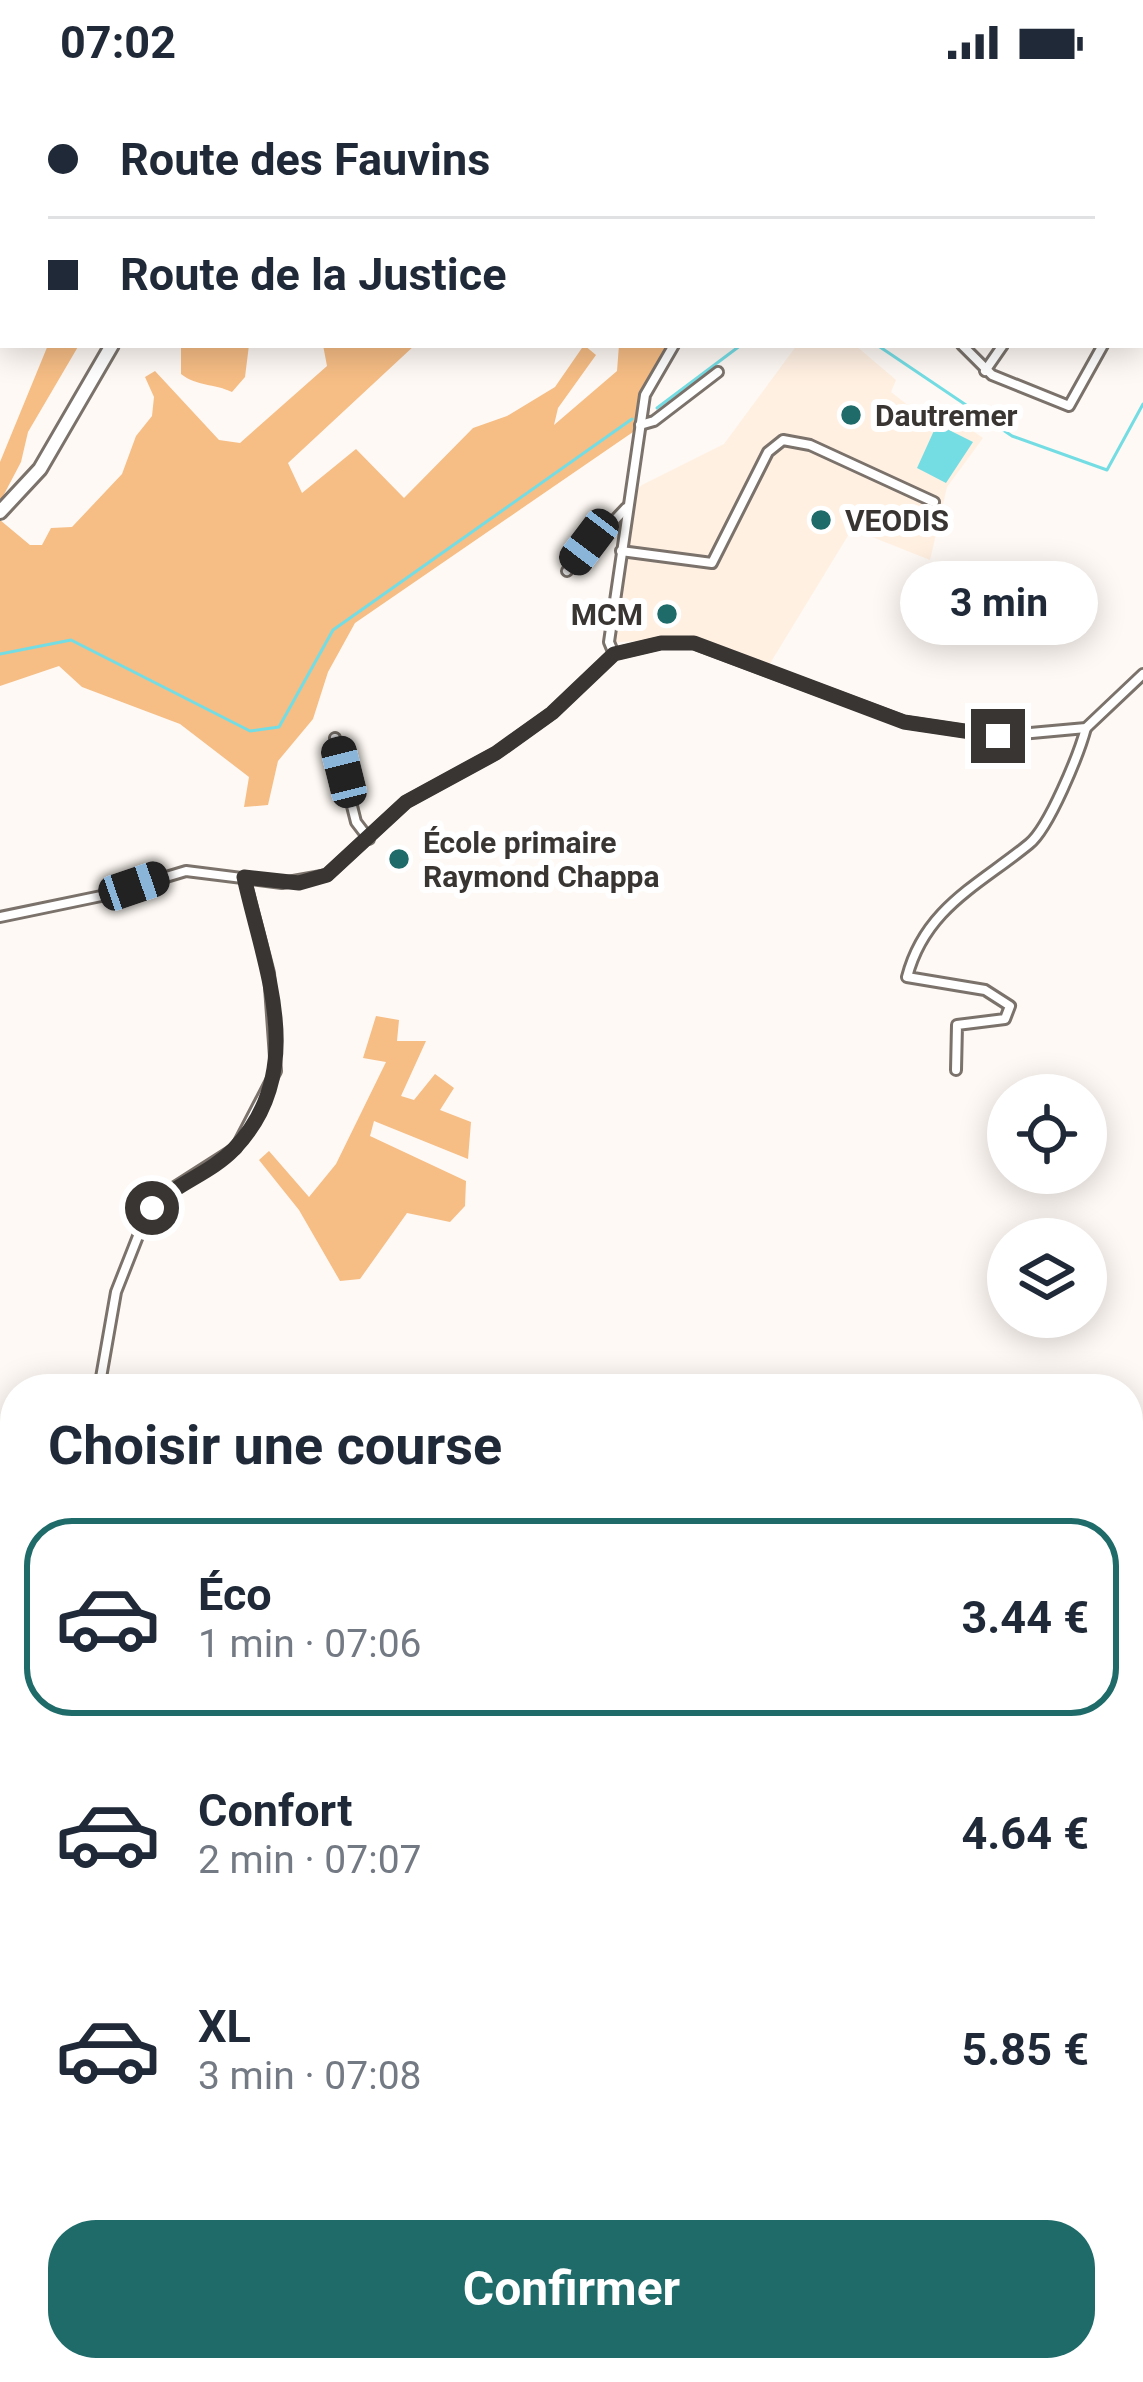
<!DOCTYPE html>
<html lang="fr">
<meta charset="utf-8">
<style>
body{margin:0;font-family:Roboto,sans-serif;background:#f2f2f3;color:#1f2937;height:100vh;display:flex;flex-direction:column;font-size:45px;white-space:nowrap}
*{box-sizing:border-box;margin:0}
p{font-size:39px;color:#747a83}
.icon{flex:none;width:66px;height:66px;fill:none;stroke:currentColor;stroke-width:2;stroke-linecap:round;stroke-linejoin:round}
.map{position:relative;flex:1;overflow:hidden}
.panel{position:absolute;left:0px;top:1290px;width:1143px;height:1008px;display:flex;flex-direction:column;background:#fff;border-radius:48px 48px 0 0;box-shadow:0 6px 30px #0003}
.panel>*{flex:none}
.top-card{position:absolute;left:0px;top:0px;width:1143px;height:264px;box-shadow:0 6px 30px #0003;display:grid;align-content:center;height:264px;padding:0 48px;background:#fff}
.fabs{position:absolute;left:987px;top:990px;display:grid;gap:24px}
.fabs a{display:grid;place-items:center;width:120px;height:120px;border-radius:50%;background:#fff;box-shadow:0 6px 30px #0003;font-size:60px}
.end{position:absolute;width:54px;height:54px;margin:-27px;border:15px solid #383532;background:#fff;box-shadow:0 0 0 6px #fff}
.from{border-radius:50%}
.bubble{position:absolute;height:84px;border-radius:42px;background:#fff;box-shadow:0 6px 30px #0003;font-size:39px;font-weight:700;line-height:84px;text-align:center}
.car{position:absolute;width:36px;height:72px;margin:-36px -18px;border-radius:15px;box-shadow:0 0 9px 3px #0007;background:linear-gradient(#222 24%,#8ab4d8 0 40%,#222 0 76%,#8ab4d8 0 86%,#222 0)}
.top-card b{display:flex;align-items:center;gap:42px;height:114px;font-size:45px}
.top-card b+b{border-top:3px solid #e0e1e3}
.top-card i{width:30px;height:30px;background:#1f2937}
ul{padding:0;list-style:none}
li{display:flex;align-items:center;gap:36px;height:198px;margin:0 24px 18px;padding:0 24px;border:6px solid transparent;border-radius:48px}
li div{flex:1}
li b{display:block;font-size:45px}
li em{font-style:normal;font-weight:700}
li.current{border-color:#1f6b6a}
li>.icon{width:108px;height:108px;stroke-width:1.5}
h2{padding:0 48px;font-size:54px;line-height:144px}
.button{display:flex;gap:24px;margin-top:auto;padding:24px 48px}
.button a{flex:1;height:138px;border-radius:48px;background:#1f6b6a;color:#fff;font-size:48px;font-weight:700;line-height:138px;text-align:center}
.status{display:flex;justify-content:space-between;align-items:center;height:84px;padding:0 60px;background:#fff;direction:ltr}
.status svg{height:33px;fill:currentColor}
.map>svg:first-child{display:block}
</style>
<div class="status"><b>07:02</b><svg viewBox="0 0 49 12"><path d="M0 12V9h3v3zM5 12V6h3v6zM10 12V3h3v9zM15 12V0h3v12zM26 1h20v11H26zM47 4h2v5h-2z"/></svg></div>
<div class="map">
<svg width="1143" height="2298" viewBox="0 0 1143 2298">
<rect width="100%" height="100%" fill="#fef9f4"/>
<path fill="#fff0e2" d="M 797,261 L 855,261 L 896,296 L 891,308 L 928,337 L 939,323 L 983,354 L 947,403 L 930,476 L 852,445 L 763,591 L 690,554 L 605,559 L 624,417 L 642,401 L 724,360 Z"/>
<g fill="#f6bd85">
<path d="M 48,261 L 79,261 L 28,348 L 21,378 L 0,418 L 0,378 Z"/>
<path d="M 181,261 L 249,261 L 245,293 L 232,308 C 213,299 198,303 181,290 Z"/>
<path d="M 323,261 L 415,261 L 288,379 L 302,409 L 356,365 L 404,414 L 473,344 L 507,332 L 555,303 L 584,261 L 596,271 L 558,324 L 554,341 L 617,287 L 619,261 L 669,261 L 639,312 L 633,348 L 355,539 L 328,588 L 313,635 L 278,677 L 268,721 L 244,723 L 249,693 L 180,640 L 82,603 L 59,582 L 0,602 L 0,436 L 30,461 L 42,461 L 51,444 L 72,443 L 122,390 L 136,352 L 152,332 L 154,313 L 145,293 L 155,287 L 219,356 L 240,359 L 327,282 Z"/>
<path d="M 376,932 L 399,936 L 397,957 L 426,957 L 401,1012 L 414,1016 L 435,990 L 454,1004 L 440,1026 L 471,1038 L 468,1075 L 374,1037 L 370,1052 L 466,1097 L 465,1122 L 450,1138 L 407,1129 L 360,1195 L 340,1197 L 299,1126 L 259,1076 L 269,1067 L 309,1113 L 336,1080 L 386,978 L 363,974 Z"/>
<path d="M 744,2283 L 998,2283 L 993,2298 L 739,2298 Z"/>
</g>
<path fill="#74dde4" d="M 937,340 L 973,358 L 946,399 L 917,384 Z"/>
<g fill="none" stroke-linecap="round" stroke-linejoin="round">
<g stroke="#74dde4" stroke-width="3">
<path d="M 877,261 L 1012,352 L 1107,386 L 1143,320"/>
<path d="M 657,324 L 741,261"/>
<path d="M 0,570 L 71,556 L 250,647 L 279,643 L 333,546 L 632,335"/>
</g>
<g stroke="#7a726b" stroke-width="14">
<g id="street">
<path d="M 1084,0 L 1092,3"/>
<path d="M 1024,3 L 1027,0"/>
<path d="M 1114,3 L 1115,0"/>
<path d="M 1140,21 L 1143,22"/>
<path d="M 0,143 L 3,145"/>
<path d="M 1140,185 L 1143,178"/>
<path d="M 962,261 L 992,291 L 1069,322 L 1103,261"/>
<path d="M 985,287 L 1003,261"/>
<path d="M 640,341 L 654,337 L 718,288"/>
<path d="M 621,467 L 712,479 L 768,368 L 783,356 L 810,361 L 934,418"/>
<path d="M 567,487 L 626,424"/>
<path d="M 614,570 L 661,559 L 693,559 L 905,638 L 998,652 L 1086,644 L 1143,590"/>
<path d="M 335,654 L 356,738 L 369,755"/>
<path d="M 0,833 L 106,811 L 186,787 L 282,799 L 327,791 L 406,718 L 496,669 L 552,629 L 614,570 L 609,558 L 645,311 L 674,261"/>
<path d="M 956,986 L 957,941 L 1005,935 L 1010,922 L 985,906 L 907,893 C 925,824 979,801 1029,760 C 1049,744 1079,670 1086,644"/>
<path d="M 99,1305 L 116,1208 L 144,1137 L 164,1110 L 236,1064 L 276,987 L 269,889 L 244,793"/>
<path d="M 357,2298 L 361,2283"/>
</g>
</g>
<g stroke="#7a726b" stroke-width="18">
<g id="secondary">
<path d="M 360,3 L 363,0"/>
<path d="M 0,428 L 40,385 L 112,261"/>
</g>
</g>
<use href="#street" stroke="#fff" stroke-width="8"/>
<use href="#secondary" stroke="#fff" stroke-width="12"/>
</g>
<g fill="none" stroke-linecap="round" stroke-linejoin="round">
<path stroke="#383532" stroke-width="15" d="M 152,1124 C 176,1099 210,1090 234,1065 C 310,986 264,884 244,793 L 299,799 L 327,791 L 406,718 L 496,669 L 552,629 L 614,570 L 661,559 L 694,559 L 904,638 L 998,652"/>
</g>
<g fill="#1f6b6a" stroke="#fff" stroke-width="4.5">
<circle cx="851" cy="331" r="12"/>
<circle cx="821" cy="436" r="12"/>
<circle cx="667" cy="530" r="12"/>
<circle cx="399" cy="775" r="12"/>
</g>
<g text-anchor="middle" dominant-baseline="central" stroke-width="12" stroke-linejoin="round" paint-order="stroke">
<g font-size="30" font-weight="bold" fill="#383532" stroke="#fff" text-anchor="start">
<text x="875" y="331">Dautremer</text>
<text x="845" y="436">VEODIS</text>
<text x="643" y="530" text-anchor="end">MCM</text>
<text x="423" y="758">École primaire<tspan x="423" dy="34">Raymond Chappa</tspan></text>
</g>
</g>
</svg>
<div class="fabs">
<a><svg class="icon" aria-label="locate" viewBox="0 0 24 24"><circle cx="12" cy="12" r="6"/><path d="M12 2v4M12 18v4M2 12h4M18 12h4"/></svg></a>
<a><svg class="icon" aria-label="layers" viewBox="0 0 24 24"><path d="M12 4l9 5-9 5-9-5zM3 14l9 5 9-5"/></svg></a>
</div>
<i class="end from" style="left:152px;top:1124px"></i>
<i class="end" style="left:998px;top:652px"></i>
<div class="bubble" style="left:900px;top:477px;width:198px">3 min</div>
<i class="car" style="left:589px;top:458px;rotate:217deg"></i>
<i class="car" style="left:344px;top:688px;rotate:346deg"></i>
<i class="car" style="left:134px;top:802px;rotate:71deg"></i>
<div class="top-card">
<b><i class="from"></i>Route des Fauvins</b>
<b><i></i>Route de la Justice</b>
</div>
<section class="panel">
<h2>Choisir une course</h2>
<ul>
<li class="current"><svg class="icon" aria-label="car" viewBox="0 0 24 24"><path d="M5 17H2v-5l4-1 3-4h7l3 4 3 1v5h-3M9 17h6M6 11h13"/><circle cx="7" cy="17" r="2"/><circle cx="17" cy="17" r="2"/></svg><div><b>Éco</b><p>1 min · 07:06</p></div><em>3.44 €</em></li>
<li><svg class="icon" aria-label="car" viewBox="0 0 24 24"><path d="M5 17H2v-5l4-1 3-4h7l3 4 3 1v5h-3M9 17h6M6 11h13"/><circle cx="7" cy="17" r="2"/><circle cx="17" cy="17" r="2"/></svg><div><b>Confort</b><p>2 min · 07:07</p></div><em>4.64 €</em></li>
<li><svg class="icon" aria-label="car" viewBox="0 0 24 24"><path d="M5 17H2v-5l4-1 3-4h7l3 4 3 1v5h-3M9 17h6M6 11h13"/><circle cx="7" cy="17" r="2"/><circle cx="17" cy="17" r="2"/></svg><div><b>XL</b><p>3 min · 07:08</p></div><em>5.85 €</em></li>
</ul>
<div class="button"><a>Confirmer</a></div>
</section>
</div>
